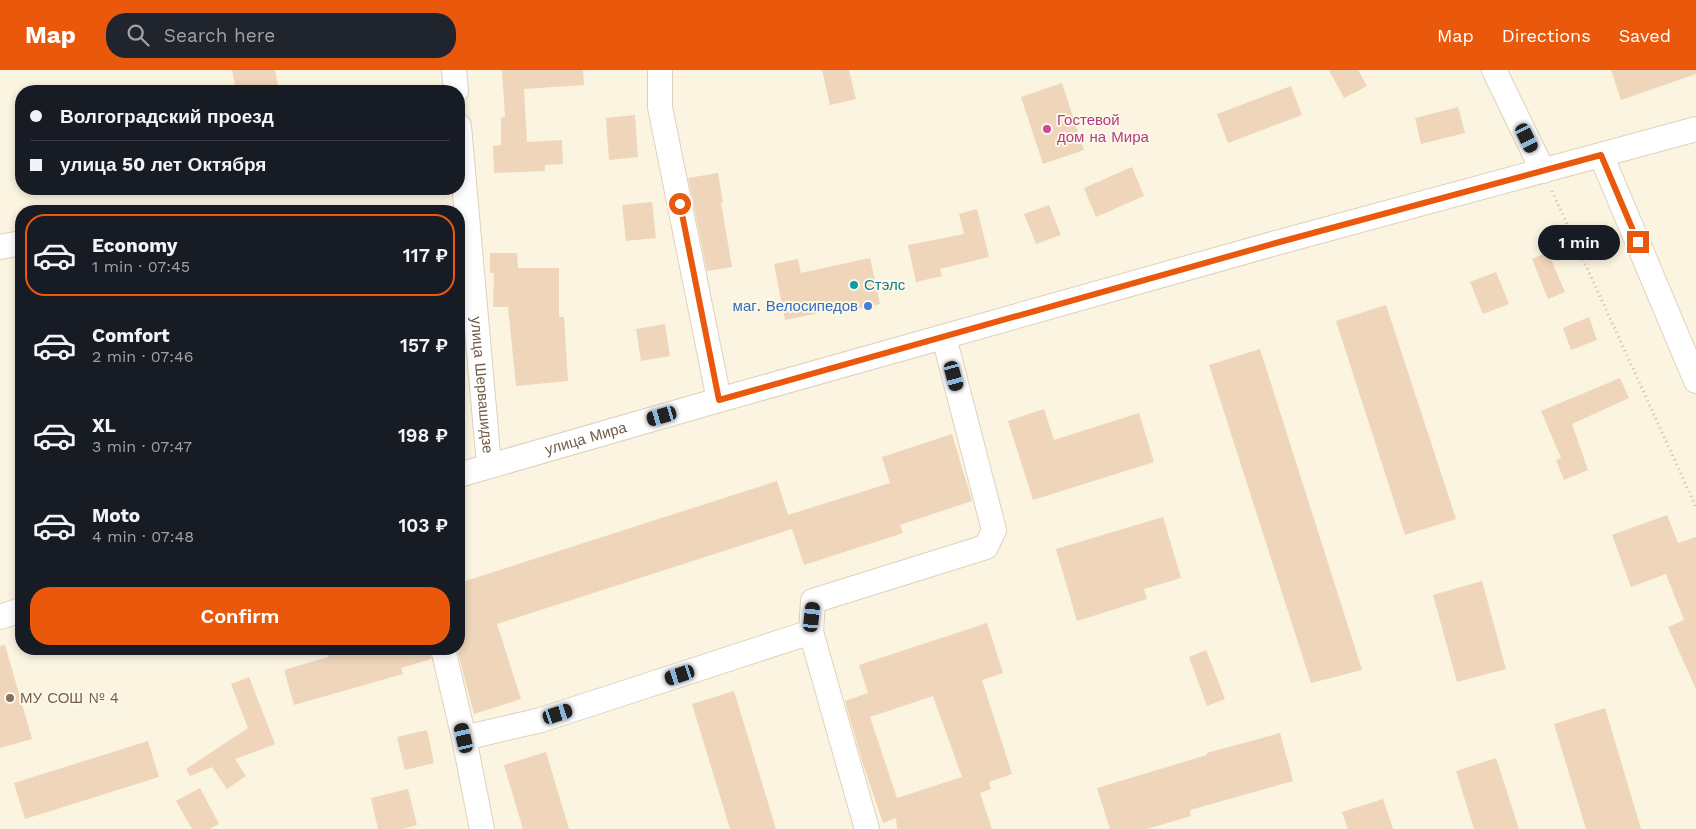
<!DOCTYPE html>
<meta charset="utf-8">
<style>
body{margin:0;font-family:"Work Sans",sans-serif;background:#20242c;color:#f1f3f6;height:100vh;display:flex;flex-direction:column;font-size:19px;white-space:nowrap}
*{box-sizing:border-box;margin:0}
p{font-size:16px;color:#9ea1a6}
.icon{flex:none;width:28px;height:28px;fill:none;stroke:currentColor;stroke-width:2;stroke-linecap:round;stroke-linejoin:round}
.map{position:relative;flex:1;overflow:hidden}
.side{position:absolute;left:15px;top:135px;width:450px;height:450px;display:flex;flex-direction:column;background:#171b24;border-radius:20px;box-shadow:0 2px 8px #0003}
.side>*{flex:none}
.hud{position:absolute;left:15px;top:15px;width:450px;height:110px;border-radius:20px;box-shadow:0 2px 8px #0003;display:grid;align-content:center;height:110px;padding:0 15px;background:#171b24}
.end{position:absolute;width:22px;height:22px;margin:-11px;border:6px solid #ea580c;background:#fff;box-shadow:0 0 0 2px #fff}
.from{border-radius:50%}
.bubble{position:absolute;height:35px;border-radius:18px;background:#171b24;box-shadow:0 2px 8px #0003;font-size:16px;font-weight:600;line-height:35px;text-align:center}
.car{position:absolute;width:15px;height:30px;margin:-15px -8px;border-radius:6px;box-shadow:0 0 4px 1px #0007;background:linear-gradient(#222 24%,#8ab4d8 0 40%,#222 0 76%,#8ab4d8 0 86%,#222 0)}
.hud b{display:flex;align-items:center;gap:18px;height:48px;font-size:19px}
.hud b+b{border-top:1px solid #363941}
.hud i{width:12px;height:12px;background:#f1f3f6}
ul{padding:9px 0 0;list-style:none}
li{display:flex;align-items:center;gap:15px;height:82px;margin:0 10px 8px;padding:0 5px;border:2px solid transparent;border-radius:20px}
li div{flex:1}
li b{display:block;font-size:19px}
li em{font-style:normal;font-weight:600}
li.current{border-color:#ea580c}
li>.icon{width:45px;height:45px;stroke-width:1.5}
.button{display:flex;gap:10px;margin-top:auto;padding:10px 15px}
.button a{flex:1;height:58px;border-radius:20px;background:#ea580c;color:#fff;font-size:20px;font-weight:600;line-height:58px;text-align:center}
header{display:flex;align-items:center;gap:30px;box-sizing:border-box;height:70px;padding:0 25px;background:#ea580c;color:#fff}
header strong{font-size:24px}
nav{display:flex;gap:28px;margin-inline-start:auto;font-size:18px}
.search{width:350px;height:45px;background:#20242c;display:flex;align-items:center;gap:12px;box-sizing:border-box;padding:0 18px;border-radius:20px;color:#9ea1a6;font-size:19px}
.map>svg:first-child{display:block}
</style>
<header>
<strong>Map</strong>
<div class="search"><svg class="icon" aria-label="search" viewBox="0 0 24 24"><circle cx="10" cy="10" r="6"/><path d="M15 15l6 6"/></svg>Search here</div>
<nav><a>Map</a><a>Directions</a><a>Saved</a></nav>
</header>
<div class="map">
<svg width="1696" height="759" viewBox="0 0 1696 759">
<rect width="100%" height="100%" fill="#fbf4e1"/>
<g fill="#efd5ba" fill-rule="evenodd">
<path d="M 232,0 L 275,0 L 279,21 L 236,21 Z"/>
<path d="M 502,0 L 583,0 L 584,15 L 524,19 L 527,72 L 562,70 L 563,94 L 545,95 L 545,101 L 494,103 L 493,76 L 501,75 L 501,48 L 505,47 Z"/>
<path d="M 822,0 L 849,0 L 856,29 L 830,35 Z"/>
<path d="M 1329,0 L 1358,0 L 1367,16 L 1344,28 Z"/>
<path d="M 1611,0 L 1696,0 L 1696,4 L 1621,30 Z"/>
<path d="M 1062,13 L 1084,80 L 1043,94 L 1021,27 Z"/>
<path d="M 1291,16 L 1302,45 L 1228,73 L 1217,44 Z"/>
<path d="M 1458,37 L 1465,63 L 1421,74 L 1415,48 Z"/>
<path d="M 635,45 L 638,87 L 609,90 L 606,48 Z"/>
<path d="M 1132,97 L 1144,126 L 1096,147 L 1084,118 Z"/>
<path d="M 718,103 L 723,133 L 721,133 L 732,197 L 707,201 L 688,108 Z"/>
<path d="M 652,132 L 656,168 L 626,171 L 622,135 Z"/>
<path d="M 1049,135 L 1061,165 L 1036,174 L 1024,144 Z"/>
<path d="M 977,139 L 989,187 L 940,199 L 942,206 L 916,212 L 908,175 L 964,164 L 959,144 Z"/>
<path d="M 1548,182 L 1565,222 L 1548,229 L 1532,189 Z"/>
<path d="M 490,183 L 517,183 L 518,198 L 559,198 L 559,247 L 564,247 L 568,311 L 516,316 L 508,237 L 493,237 L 494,203 L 490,203 Z"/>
<path d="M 870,188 L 880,234 L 839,243 L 838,239 L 785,250 L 774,194 L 798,189 L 801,203 Z"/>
<path d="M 1496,202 L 1509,234 L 1483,244 L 1470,212 Z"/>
<path d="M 1386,235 L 1456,449 L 1405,465 L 1336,251 Z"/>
<path d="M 1589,247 L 1597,270 L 1571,280 L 1563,258 Z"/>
<path d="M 665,254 L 670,286 L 641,291 L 636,259 Z"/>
<path d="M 1260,279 L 1362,600 L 1311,613 L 1209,295 Z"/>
<path d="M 1620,308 L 1629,328 L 1572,354 L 1588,400 L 1564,410 L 1556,390 L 1561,388 L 1541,341 Z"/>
<path d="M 1044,339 L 1054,370 L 1139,343 L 1154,392 L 1033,430 L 1008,351 Z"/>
<path d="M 952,364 L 972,431 L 900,455 L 903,463 L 804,495 L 792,459 L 497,554 L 521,629 L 474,644 L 457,579 L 459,579 L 459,513 L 777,411 L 788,445 L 890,413 L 882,387 Z"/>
<path d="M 1667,445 L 1678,473 L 1696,467 L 1696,619 L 1668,557 L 1684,550 L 1666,504 L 1631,517 L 1612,465 Z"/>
<path d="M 1163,447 L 1181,508 L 1144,519 L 1147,529 L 1077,551 L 1056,479 Z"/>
<path d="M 1482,511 L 1506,599 L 1457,612 L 1433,525 Z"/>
<path d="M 987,553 L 1003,603 L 982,610 L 1012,704 L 989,712 L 991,719 L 980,723 L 992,759 L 897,759 L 896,748 L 883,753 L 863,694 L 845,631 L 868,623 L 859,595 ZM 933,626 L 962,707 L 897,728 L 870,647 Z"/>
<path d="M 5,575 L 32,669 L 0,678 L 0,576 Z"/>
<path d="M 345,579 L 430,579 L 431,589 L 401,598 L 403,604 L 294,635 L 284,600 L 328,587 L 327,584 Z"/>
<path d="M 1206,580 L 1225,629 L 1207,636 L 1189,587 Z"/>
<path d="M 249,607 L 275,674 L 235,689 L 246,706 L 227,719 L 212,697 L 190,706 L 186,699 L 248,658 L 231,614 Z"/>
<path d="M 734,621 L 776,759 L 730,759 L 692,634 Z"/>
<path d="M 1605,638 L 1641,759 L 1586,759 L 1554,654 Z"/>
<path d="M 427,660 L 434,693 L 405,700 L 397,667 Z"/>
<path d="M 1280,663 L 1293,711 L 1190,740 L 1191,746 L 1147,759 L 1110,759 L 1097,718 L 1207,685 L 1207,683 Z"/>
<path d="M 148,671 L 159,707 L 25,749 L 14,713 Z"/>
<path d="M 546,682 L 569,759 L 523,759 L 504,695 Z"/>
<path d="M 1496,688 L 1519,759 L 1474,759 L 1456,701 Z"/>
<path d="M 200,718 L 219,754 L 209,759 L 192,759 L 176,731 Z"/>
<path d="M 408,719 L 417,755 L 402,759 L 378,759 L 371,728 Z"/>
<path d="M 1383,729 L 1393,759 L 1348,759 L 1342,742 Z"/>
</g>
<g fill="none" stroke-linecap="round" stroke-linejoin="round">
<g stroke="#dfd1be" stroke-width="26">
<g id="minor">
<path d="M 454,0 L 456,21"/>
<path d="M 660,0 L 660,37 L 719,330"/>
<path d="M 1494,0 L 1543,101"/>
<path id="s1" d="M 459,56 L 489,395"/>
<path d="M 1601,85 L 1696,311"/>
<path d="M 0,177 L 21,173"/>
<path id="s2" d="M 459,405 L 719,330 L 1276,173 L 1696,59"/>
<path d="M 0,547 L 21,540"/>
<path d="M 811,562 L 867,759"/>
<path d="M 443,579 L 464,668 L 482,759"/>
<path d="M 464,668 L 541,650 L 811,562 L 813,531 L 986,477 L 994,460 L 944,267"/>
</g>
</g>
<path stroke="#d4b99e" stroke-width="3" stroke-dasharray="1 4" stroke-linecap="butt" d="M 1552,121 L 1696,437"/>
<use href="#minor" stroke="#fff" stroke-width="24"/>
</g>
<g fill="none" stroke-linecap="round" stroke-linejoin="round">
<path stroke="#ea580c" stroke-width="6" d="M 680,134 L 719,330 L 1276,173 L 1601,85 L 1638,172"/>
</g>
<circle fill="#d1479c" stroke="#fef8e7" stroke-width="2" cx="1047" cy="59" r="5"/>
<circle fill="#0f9aa8" stroke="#fef8e7" stroke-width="2" cx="854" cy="215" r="5"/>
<circle fill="#3f7fe0" stroke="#fef8e7" stroke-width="2" cx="868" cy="236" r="5"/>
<circle fill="#8d6e63" stroke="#fef8e7" stroke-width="2" cx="10" cy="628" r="5"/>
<g text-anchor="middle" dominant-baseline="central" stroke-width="4" stroke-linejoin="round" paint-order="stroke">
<g font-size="15" fill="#b23c85" stroke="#fef8e7" text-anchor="start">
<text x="1057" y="50">Гостевой<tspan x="1057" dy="17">дом на Мира</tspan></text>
</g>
<g font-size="15" fill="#0d838f" stroke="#fef8e7" text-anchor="start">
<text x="864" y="215">Стэлс</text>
</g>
<g font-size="15" fill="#366cbe" stroke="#fef8e7" text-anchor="end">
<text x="858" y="236">маг. Велосипедов</text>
</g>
<g font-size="15" fill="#715c49" stroke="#fef8e7">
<text stroke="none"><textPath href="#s1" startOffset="260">улица Шервашидзе</textPath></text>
<text stroke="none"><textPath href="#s2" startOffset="132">улица Мира</textPath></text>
</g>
<g font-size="15" fill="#785e54" stroke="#fef8e7" text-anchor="start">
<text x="20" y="628">МУ СОШ № 4</text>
</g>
</g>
</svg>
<i class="end from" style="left:680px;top:134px"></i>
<i class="end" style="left:1638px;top:172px"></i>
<div class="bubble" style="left:1538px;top:155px;width:82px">1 min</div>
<i class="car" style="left:1527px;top:68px;rotate:154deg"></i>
<i class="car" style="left:954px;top:306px;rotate:165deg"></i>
<i class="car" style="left:662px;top:346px;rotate:254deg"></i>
<i class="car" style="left:812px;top:547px;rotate:6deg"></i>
<i class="car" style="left:680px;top:605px;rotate:252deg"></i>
<i class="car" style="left:558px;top:644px;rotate:72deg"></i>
<i class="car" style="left:464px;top:668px;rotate:347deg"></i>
<div class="hud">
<b><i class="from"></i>Волгоградский проезд</b>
<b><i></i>улица 50 лет Октября</b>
</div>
<section class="side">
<ul>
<li class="current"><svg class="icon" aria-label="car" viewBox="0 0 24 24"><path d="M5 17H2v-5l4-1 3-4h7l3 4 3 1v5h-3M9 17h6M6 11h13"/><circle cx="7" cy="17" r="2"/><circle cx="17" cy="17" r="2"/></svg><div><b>Economy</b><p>1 min · 07:45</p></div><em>117 ₽</em></li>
<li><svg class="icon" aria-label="car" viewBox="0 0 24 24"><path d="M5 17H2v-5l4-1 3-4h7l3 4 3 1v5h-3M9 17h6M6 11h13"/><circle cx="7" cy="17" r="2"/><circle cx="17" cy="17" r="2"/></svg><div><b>Comfort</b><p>2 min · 07:46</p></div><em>157 ₽</em></li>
<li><svg class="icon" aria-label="car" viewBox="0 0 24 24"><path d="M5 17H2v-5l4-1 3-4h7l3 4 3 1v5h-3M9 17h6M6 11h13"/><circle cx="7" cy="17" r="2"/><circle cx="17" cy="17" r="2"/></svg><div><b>XL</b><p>3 min · 07:47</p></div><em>198 ₽</em></li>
<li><svg class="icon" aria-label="car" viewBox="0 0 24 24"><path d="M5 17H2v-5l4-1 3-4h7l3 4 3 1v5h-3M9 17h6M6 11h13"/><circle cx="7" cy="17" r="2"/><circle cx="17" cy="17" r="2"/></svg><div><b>Moto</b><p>4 min · 07:48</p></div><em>103 ₽</em></li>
</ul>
<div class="button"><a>Confirm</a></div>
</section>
</div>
